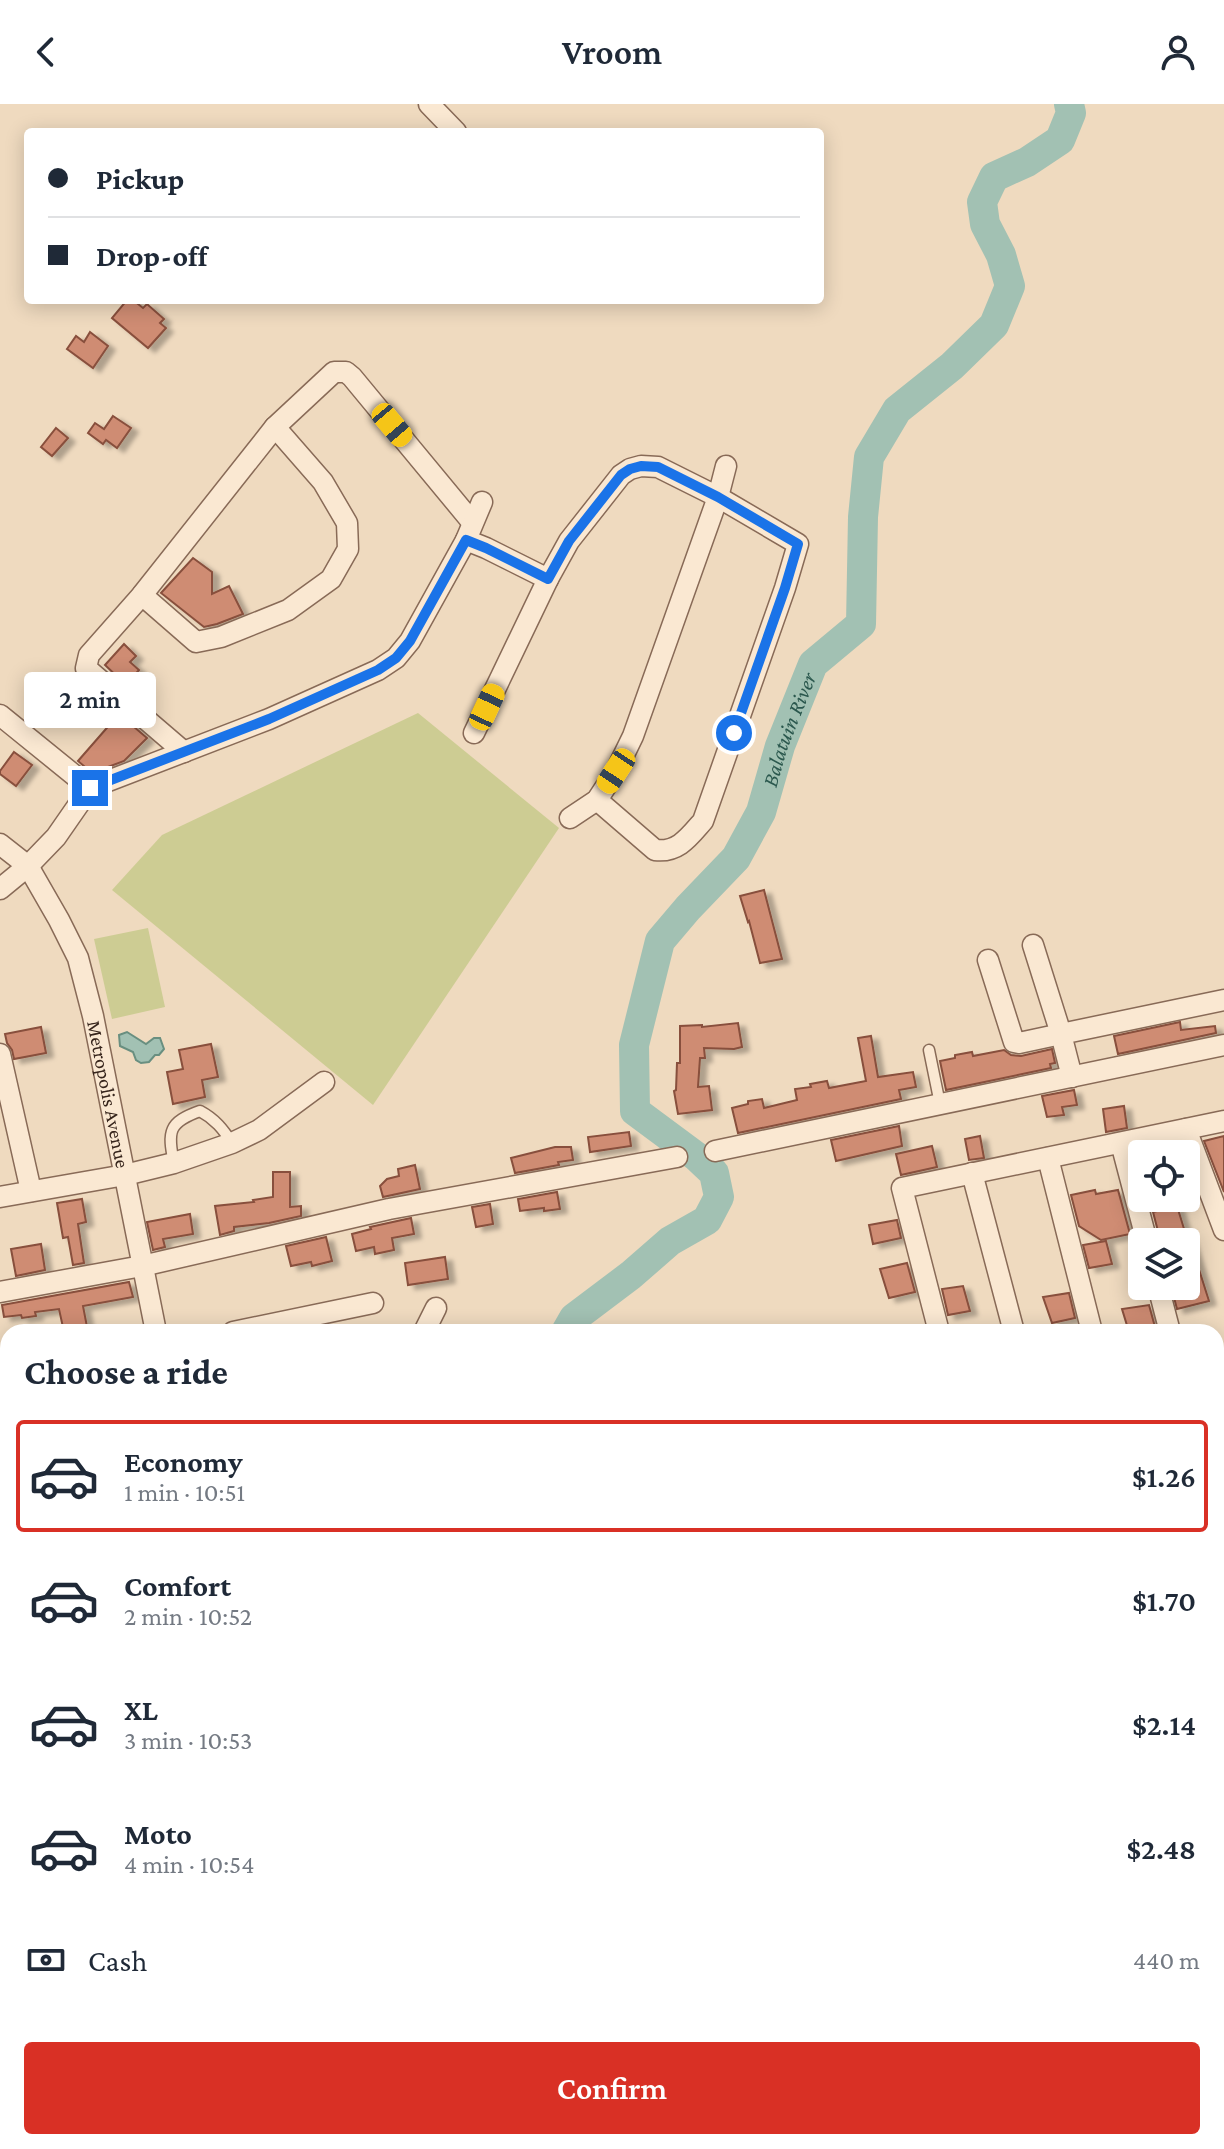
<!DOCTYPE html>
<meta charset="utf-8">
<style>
body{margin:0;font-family:"Crimson Pro",serif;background:#f2f2f3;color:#1f2937;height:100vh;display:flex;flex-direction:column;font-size:30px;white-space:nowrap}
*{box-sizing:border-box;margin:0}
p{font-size:26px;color:#747a83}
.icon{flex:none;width:44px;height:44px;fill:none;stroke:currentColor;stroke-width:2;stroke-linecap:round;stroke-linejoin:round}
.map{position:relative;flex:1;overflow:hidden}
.panel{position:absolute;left:0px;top:1220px;width:1224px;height:826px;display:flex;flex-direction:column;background:#fff;border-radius:24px 24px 0 0;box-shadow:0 4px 20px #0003}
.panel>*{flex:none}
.top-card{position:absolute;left:24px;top:24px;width:800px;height:176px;border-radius:8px;box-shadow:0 4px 20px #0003;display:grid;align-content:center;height:176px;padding:0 24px;background:#fff}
.buttons{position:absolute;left:1128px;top:1036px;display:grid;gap:16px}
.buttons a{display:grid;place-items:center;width:72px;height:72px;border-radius:8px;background:#fff;box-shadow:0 4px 20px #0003;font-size:40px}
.end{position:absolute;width:36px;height:36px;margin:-18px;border:10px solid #1a73e8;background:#fff;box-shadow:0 0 0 4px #fff}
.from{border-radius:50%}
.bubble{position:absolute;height:56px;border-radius:8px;background:#fff;box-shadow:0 4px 20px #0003;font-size:26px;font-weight:600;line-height:56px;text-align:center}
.car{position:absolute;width:24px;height:48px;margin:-24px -12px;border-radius:10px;box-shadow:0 0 6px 2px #0007;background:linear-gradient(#f5c518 24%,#345 0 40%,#f5c518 0 76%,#345 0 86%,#f5c518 0)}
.top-card b{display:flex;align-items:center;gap:28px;height:76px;font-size:30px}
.top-card b+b{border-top:2px solid #e0e1e3}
.top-card i{width:20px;height:20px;background:#1f2937}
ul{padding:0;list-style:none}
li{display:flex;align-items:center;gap:24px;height:112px;margin:0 16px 12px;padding:0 8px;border:4px solid transparent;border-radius:8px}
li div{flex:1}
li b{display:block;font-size:30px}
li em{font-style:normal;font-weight:600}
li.selected{border-color:#d93025}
li>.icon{width:72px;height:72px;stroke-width:1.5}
h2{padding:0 24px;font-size:36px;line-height:96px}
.pay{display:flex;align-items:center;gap:20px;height:88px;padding:0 24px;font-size:30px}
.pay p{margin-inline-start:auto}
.primary-button{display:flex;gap:16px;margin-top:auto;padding:16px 24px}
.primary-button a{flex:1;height:92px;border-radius:8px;background:#d93025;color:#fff;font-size:32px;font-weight:600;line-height:92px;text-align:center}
header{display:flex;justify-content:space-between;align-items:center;height:104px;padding:0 24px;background:#fff;font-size:36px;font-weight:600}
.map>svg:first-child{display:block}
</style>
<header><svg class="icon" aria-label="back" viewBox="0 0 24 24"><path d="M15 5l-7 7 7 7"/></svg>Vroom<svg class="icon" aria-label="person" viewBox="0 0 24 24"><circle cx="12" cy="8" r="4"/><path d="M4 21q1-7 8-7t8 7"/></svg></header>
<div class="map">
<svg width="1224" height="2045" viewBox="0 0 1224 2045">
<defs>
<filter id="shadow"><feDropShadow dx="7" dy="4" stdDeviation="2" flood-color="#0004"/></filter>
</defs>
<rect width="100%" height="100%" fill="#efdabf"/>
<g fill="#cdcc93">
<path d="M 418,609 L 559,724 L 373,1001 L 112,786 L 162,731 Z"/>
<path d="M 148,824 L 165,903 L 112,915 L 94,835 Z"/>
</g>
<path fill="#a2c1b3" stroke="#698f80" stroke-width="2" d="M 127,928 L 146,940 L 154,934 L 160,934 L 164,945 L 159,951 L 155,951 L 149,958 L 141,959 L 136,956 L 133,948 L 120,942 L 119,931 Z"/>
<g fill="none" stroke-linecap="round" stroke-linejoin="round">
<g stroke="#a2c1b3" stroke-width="30">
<path id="s1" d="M 566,1228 L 574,1214 L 631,1171 L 670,1137 L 707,1116 L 719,1093 L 714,1069 L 697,1053 L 635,1007 L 634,941 L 660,837 L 688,804 L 736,754 L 761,708 L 780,642 L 813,560 L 861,520 L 863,413 L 869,353 L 897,306 L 952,262 L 994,221 L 1010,182 L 1001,151 L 985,120 L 982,98 L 994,73 L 1027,58 L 1060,36 L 1071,9 L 1069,0"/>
<path d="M 572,2038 L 592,2045"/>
</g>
</g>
<g fill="#cf8c73" stroke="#884f3c" stroke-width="2" filter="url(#shadow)">
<path d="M 127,196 L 133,196 L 143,204 L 147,200 L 164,215 L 160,219 L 166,224 L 148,244 L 112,214 Z"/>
<path d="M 90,228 L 108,242 L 93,264 L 67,245 L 76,232 L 84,238 Z"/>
<path d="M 113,312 L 131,324 L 117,344 L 106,336 L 103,340 L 88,329 L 95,319 L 104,325 Z"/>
<path d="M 56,324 L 68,334 L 52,352 L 41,343 Z"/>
<path d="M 193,454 L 212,468 L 212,490 L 229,482 L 243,510 L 217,520 L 204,523 L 161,489 Z"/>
<path d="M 124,540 L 136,552 L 130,558 L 139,566 L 126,581 L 105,561 Z"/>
<path d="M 119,610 L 147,634 L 124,657 L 92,669 L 78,657 Z"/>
<path d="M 14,648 L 32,661 L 16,682 L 0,670 L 0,667 Z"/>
<path d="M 764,786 L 782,855 L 760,859 L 749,817 L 748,818 L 740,792 Z"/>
<path d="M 1180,918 L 1181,926 L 1215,922 L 1216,929 L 1118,950 L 1114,932 Z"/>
<path d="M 738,919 L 742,943 L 734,945 L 704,944 L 705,954 L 700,954 L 698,983 L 709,982 L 712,1006 L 678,1010 L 674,987 L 676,986 L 677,959 L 680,959 L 680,922 L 702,921 L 702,923 Z"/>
<path d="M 41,923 L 46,949 L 14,955 L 12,946 L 7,939 L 5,930 Z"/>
<path d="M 871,932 L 878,973 L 913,968 L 916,983 L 899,986 L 901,995 L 738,1029 L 732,1004 L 748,1000 L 748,997 L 762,995 L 764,1004 L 797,996 L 795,985 L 811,983 L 810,980 L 827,977 L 829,984 L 866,977 L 858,934 Z"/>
<path d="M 211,940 L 218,973 L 202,976 L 205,993 L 173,1000 L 167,968 L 183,965 L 179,946 Z"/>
<path d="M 1052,945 L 1055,959 L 1050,960 L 1051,964 L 946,986 L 940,957 L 955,954 L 955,951 L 972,948 L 973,952 L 1004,946 L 1011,951 L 1021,952 Z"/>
<path d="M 1074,986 L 1077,1001 L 1062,1003 L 1064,1011 L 1047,1013 L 1042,992 Z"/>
<path d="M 1124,1002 L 1127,1024 L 1106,1028 L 1103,1005 Z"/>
<path d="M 899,1022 L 902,1042 L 836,1057 L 831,1036 Z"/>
<path d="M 629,1028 L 631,1042 L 590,1048 L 588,1033 Z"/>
<path d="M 980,1032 L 984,1054 L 969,1056 L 965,1035 Z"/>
<path d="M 1224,1032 L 1224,1088 L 1204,1037 Z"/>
<path d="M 932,1042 L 937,1063 L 901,1071 L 896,1050 Z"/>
<path d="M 555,1043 L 571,1043 L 573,1056 L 558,1058 L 559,1061 L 515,1069 L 511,1054 Z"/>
<path d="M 415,1061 L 420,1085 L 383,1093 L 380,1082 L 387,1075 L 399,1072 L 398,1065 Z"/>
<path d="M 273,1068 L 290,1068 L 290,1103 L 301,1102 L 301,1112 L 269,1119 L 234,1123 L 234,1127 L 220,1131 L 215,1102 L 254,1098 L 253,1096 L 273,1093 Z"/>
<path d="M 1095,1086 L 1096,1090 L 1118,1086 L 1130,1130 L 1101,1136 L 1079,1122 L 1071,1091 Z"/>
<path d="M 557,1088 L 560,1105 L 544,1107 L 544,1104 L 520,1107 L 518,1095 Z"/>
<path d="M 82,1095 L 86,1118 L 78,1120 L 84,1159 L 73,1161 L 68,1133 L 63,1134 L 57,1099 Z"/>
<path d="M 490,1100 L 493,1120 L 476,1123 L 472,1103 Z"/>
<path d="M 1177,1102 L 1185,1128 L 1160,1135 L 1153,1108 Z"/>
<path d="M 190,1110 L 193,1130 L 163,1135 L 165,1143 L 153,1146 L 147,1118 Z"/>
<path d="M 411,1114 L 414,1130 L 392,1134 L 394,1146 L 375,1150 L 374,1143 L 356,1147 L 352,1130 L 371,1125 L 370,1123 Z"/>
<path d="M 897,1116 L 901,1134 L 873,1140 L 869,1121 Z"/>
<path d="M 326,1133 L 332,1157 L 312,1162 L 311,1158 L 291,1162 L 286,1142 Z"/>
<path d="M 1186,1134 L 1189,1134 L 1209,1197 L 1177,1205 L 1171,1182 L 1186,1182 Z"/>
<path d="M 1106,1137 L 1112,1160 L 1089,1164 L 1083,1141 Z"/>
<path d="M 41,1140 L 45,1166 L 16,1172 L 11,1145 Z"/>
<path d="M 445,1153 L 448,1175 L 408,1181 L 405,1159 Z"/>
<path d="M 907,1159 L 915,1188 L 889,1194 L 880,1165 Z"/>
<path d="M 129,1178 L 133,1193 L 83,1202 L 88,1228 L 64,1228 L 59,1205 L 35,1208 L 36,1212 L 22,1214 L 21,1211 L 4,1213 L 2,1201 Z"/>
<path d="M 963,1182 L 970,1207 L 948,1211 L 942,1185 Z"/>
<path d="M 1069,1189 L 1075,1214 L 1052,1219 L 1043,1193 Z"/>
<path d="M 1149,1201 L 1155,1223 L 1143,1226 L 1144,1228 L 1129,1228 L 1122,1205 Z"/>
</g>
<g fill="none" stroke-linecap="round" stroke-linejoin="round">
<g stroke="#886a57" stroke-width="13">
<g id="service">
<path d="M 929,946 L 940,1000"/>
<path d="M 174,1059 C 167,1027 169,1018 200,1007 C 215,1015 223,1025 232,1039"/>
<path d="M 1216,1605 L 1224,1614"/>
<path d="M 1037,2038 L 1043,2045"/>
</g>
</g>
<g stroke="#886a57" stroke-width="23">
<g id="minor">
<path d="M 429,0 L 456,28"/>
<path d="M 466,436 L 486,444 L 548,475"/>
<path d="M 142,491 L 196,538 L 221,533 L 288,506 L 331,475 L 348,445 L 347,419 L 323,378 L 275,323"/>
<path d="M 0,611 L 90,684"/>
<path d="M 474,629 L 548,475 L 569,437 L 621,371 L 630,365 L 641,362 L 658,363 L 718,393 L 798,440 L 785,484 L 703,717 C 689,733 678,749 655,746 L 597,696"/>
<path d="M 184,648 L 86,564 L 89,551 L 142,491 L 275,323 L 334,268 L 346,268 L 352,273 L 472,418"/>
<path d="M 570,714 L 597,696 L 616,667 L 633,632 L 718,393 L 726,362"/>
<path id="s2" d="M 0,740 L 28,762 L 59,816 L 78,854 L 93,912 L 156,1228"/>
<path d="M 0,785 L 28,762 L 56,733 L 90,684 L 269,615 L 378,566 L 396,554 L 410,537 L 466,436 L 482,398"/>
<path d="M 988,856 L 1014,938 L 1019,939 L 1061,930 L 1033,841"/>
<path d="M 0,950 L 31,1087"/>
<path d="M 1072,973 L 1061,930 L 1224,896"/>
<path d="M 1186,1025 L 1224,1126"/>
<path d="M 1121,1039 L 1147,1138"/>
<path d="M 715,1047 L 1224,941"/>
<path d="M 1048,1054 L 1092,1228"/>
<path d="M 972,1069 L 1014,1228"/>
<path d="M 0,1093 L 125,1071 L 174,1059 L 232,1039 L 259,1026 L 324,978"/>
<path d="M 1158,1182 L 1170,1228"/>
<path d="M 0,1188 L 142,1162 L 389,1105 L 677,1053"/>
<path d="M 233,1228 L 373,1199"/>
<path d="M 424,1228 L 436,1204"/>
<path d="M 939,1228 L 902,1084 L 1224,1017"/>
<path d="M 0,1282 L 8,1280"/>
<path d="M 1216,1284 L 1224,1281"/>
<path d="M 1216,1378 L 1224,1394"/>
<path d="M 1216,1436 L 1224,1432"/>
<path d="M 0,1523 L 8,1505"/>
<path d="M 0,1750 L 8,1737"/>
<path d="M 1216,1925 L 1224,1932"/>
<path d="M 0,1968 L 8,1955"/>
<path d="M 45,2045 L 50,2038"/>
<path d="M 174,2045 L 175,2038"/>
<path d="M 284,2045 L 286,2038"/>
<path d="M 1015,2045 L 1026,2038"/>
</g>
</g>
<use href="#service" stroke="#fae8d2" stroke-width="10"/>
<use href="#minor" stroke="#fae8d2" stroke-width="20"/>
</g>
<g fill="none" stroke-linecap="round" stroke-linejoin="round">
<path stroke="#1a73e8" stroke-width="10" d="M 90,684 L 269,615 L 378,566 L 396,554 L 410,537 L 466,436 L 486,444 L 548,475 L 569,437 L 621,371 L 630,365 L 641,362 L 658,363 L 718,393 L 798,440 L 785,484 L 734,629"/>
</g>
<g text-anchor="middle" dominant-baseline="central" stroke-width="7" stroke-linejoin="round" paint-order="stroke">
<g font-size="20" fill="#37251c" stroke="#f6e5cf">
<text stroke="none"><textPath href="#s2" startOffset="280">Metropolis Avenue</textPath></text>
</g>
<g font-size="22" font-style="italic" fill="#2b584e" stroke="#f6e5cf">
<text stroke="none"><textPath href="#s1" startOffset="758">Balatuin River</textPath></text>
</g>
</g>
</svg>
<div class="buttons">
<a><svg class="icon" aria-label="locate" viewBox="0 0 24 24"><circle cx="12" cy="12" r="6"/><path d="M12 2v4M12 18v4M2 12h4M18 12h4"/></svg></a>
<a><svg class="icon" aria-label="layers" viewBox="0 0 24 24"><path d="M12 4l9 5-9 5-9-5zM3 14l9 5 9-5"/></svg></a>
</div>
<i class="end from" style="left:734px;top:629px"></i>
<i class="end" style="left:90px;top:684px"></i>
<div class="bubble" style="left:24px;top:568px;width:132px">2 min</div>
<i class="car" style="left:392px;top:321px;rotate:140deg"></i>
<i class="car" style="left:487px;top:603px;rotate:25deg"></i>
<i class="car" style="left:616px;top:667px;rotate:213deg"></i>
<div class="top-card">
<b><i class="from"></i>Pickup</b>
<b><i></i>Drop-off</b>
</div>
<section class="panel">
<h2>Choose a ride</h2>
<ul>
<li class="selected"><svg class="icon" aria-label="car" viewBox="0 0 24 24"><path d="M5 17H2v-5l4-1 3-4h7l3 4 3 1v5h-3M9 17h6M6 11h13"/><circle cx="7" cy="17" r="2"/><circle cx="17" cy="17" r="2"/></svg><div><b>Economy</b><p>1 min · 10:51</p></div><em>$1.26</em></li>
<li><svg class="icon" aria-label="car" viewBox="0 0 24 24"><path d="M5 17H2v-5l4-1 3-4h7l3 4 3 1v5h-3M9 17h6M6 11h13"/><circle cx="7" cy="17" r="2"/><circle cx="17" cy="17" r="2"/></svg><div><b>Comfort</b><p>2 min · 10:52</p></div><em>$1.70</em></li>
<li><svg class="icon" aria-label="car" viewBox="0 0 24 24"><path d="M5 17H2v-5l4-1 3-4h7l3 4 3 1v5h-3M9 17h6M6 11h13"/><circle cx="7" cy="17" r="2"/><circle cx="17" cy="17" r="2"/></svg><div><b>XL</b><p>3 min · 10:53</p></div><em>$2.14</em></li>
<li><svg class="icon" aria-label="car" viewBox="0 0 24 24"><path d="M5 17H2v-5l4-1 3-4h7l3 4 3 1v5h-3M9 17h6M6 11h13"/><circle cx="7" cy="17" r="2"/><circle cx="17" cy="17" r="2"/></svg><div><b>Moto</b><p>4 min · 10:54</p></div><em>$2.48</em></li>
</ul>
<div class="pay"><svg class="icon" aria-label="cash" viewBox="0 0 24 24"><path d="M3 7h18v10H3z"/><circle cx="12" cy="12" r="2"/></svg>Cash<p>440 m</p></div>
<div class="primary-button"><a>Confirm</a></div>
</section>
</div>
